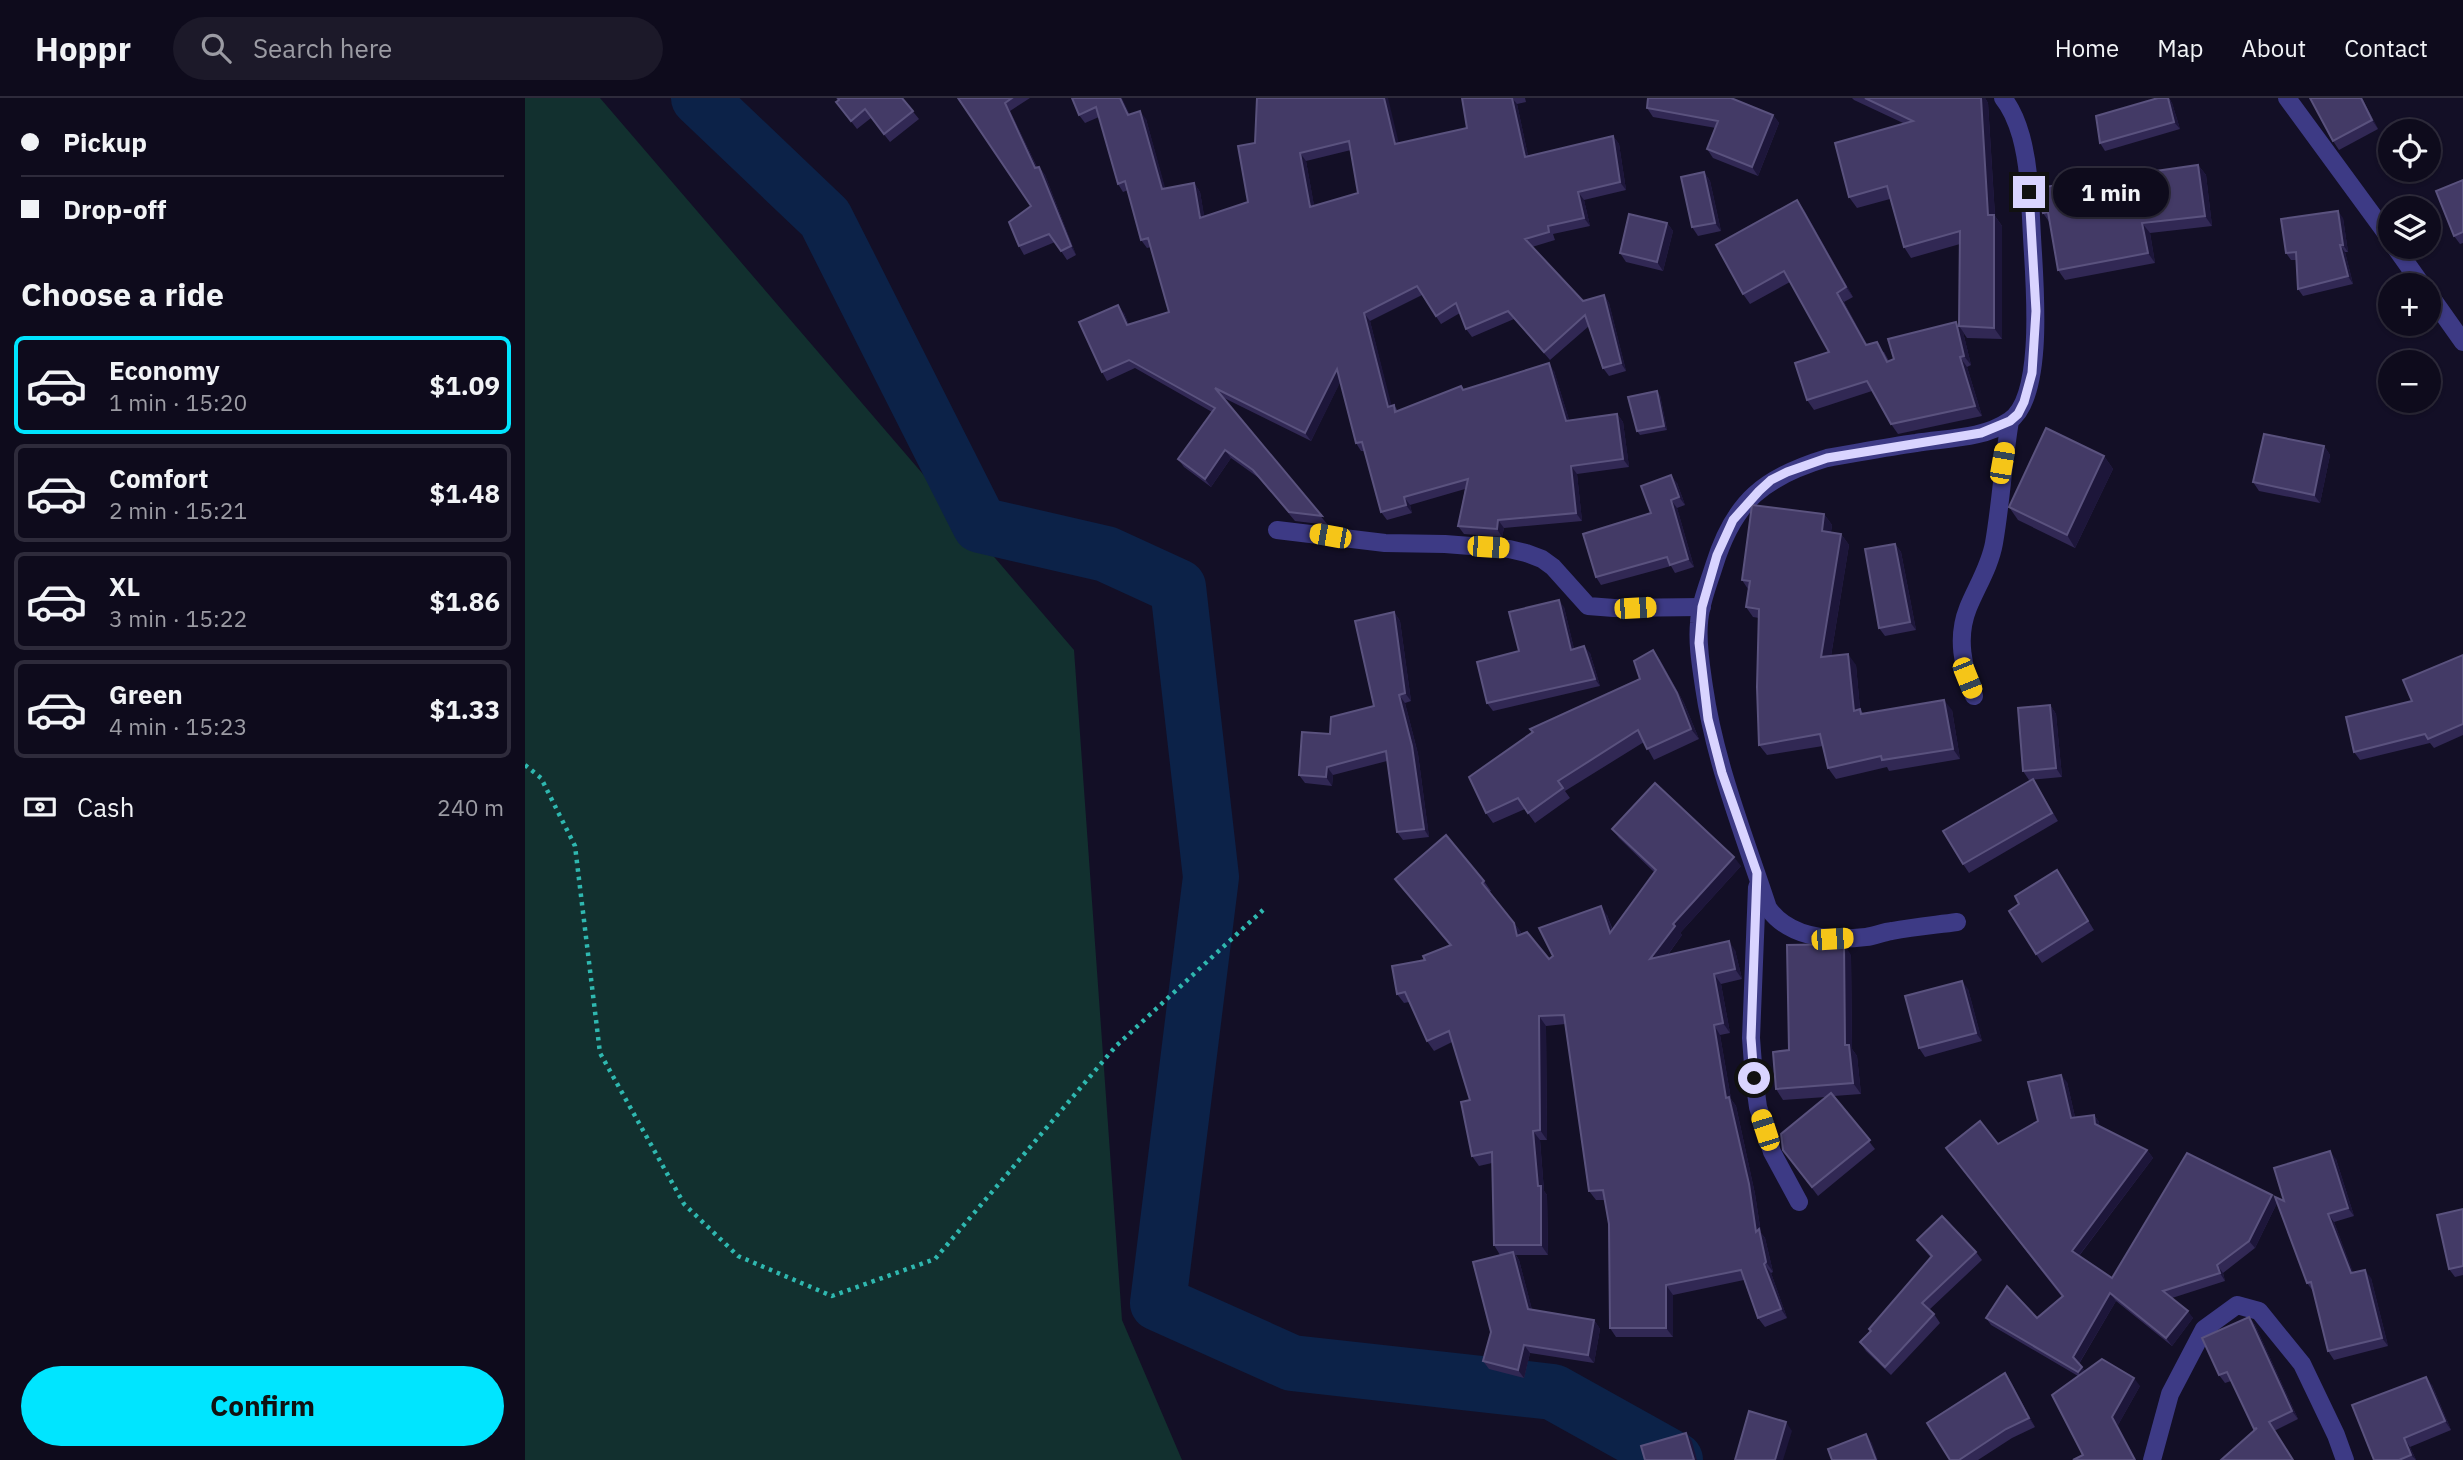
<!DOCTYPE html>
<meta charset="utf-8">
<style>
body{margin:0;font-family:"IBM Plex Sans",sans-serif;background:#1c1929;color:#f1f3f6;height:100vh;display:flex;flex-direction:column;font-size:26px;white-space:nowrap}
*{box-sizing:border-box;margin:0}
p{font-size:23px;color:#9b9ba3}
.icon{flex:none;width:38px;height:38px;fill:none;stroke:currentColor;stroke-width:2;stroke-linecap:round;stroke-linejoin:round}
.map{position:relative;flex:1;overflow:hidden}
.panel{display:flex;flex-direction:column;background:#0e0b1c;width:525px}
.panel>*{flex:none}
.guide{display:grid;align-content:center;height:154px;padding:0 21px;background:#0e0b1c}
.buttons{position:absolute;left:1853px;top:21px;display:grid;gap:14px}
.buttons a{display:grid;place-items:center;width:63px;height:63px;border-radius:50%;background:#0e0b1c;box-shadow:0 2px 5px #0004,0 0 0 2px #2e2b3b;font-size:35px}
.end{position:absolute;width:32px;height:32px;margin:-16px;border:9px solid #d9d4ff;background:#111;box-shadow:0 0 0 4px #111}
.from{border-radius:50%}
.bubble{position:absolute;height:49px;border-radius:24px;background:#0e0b1c;box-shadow:0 2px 5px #0004,0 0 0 2px #2e2b3b;font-size:23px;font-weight:800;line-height:49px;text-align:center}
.car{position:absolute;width:21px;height:42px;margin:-21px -10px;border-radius:9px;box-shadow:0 0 5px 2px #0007;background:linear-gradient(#f5c518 24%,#345 0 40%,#f5c518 0 76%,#345 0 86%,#f5c518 0)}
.guide b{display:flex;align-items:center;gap:24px;height:66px;font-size:26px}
.guide b+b{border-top:2px solid #2e2b3b}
.guide i{width:18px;height:18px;background:#f1f3f6}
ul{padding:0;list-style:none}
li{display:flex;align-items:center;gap:21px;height:98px;margin:0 14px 10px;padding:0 7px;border:4px solid #2e2b3b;border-radius:10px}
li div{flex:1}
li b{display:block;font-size:26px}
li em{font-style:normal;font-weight:800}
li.active{border-color:#00e5ff}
li>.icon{width:63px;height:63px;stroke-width:1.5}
h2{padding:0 21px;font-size:32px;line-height:84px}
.pay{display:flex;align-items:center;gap:18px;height:77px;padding:0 21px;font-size:26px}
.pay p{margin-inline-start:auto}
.button{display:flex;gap:14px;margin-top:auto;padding:14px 21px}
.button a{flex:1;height:80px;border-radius:42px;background:#00e5ff;color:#111;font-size:28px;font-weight:800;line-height:80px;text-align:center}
header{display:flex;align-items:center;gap:42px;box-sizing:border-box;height:98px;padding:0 35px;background:#0e0b1c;border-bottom:2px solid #2e2b3b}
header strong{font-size:33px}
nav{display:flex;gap:38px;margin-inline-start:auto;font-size:24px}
.search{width:490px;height:63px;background:#1c1929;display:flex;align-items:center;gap:18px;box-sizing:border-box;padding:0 24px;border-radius:38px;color:#9b9ba3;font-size:26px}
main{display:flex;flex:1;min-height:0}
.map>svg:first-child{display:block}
</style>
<header>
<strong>Hoppr</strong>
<div class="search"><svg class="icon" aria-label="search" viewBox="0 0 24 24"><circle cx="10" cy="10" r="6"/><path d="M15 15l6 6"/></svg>Search here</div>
<nav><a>Home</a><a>Map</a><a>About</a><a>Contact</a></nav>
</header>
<main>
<section class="panel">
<div class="guide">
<b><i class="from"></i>Pickup</b>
<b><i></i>Drop-off</b>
</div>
<h2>Choose a ride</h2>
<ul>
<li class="active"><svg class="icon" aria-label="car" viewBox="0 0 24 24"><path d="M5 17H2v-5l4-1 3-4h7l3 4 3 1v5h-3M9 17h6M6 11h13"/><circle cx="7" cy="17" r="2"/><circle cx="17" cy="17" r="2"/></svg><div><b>Economy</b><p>1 min · 15:20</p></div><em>$1.09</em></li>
<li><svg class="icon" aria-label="car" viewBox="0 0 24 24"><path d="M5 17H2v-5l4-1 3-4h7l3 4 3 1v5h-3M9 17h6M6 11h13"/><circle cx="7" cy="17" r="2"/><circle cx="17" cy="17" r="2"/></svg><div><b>Comfort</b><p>2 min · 15:21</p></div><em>$1.48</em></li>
<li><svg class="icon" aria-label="car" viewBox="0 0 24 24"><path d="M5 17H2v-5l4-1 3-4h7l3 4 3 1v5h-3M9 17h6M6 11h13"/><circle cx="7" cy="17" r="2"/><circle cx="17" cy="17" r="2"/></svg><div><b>XL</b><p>3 min · 15:22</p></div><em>$1.86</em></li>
<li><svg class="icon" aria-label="car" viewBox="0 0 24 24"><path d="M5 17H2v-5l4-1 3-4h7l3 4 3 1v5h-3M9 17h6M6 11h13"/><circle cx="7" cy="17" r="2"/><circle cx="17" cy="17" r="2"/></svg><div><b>Green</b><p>4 min · 15:23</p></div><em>$1.33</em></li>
</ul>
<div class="pay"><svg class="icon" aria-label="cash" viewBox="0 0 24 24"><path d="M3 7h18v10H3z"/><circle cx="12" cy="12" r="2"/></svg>Cash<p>240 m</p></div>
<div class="button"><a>Confirm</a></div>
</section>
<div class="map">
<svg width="1938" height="1362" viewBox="0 0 1938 1362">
<rect width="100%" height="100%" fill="#130f26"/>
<path fill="#12302f" d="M 0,0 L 75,0 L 549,552 L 597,1222 L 657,1362 L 0,1362 Z"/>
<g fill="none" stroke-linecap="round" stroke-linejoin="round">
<path stroke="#0c2248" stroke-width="56" d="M 174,0 L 300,120 L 455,427 L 581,456 L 653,489 L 686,779 L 633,1205 L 767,1265 L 1028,1294 L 1150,1362"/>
<path stroke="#2fb8b0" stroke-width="4.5" stroke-dasharray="3.5 5" stroke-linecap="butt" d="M 0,667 L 16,680 L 50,748 L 75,955 L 159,1106 L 213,1158 L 307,1198 L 410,1161 L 591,948 L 738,812"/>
<g stroke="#3d3a85" stroke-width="18">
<path d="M 1762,0 L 1866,142"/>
<path d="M 1870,149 L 1897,187"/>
<path d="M 1904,196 L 1938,244"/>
<path d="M 752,432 L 860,445 L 920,446 L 984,451 L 1001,455 L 1017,461 L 1028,469 L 1063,508 L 1089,510 L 1177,509"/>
<path d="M 1449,598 C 1438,569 1431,540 1443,510 C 1452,488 1465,468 1469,445 C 1476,405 1478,364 1485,323"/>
<path d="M 1232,789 L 1226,940 L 1229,980 L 1233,1009 L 1247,1054 L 1274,1104"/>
<path d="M 1432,824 C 1410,827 1389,829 1367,833 C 1358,834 1350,838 1341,839 C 1306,843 1265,841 1243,810 C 1219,737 1190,665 1179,589 C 1176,568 1172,546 1174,525 C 1175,506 1183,487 1189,468 C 1209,403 1239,379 1302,360 C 1332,355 1362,349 1391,345 C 1422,340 1458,341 1484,323 C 1521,299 1509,179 1507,139 C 1505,105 1505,71 1496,38 C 1492,24 1487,11 1478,0"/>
<path d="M 1627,1362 L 1645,1296 L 1679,1231 L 1712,1207 L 1734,1213 L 1777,1266 L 1811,1337 L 1820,1362"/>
</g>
</g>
<g fill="#312854" fill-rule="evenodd">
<path d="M 311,0 L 377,0 L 394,21 L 365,44 L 346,20 L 332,31 L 311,4 L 313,3 Z"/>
<path d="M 433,0 L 505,0 L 485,13 L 512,69 L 514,69 L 520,77 L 551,157 L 542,162 L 530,144 L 499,157 L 494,148 L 506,108 Z"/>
<path d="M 547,0 L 621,21 L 640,91 L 669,85 L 675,94 L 679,118 L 723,104 L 730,45 L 732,0 L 874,45 L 942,30 L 937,0 L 1000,0 L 1001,4 L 992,6 L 1003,58 L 1088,38 L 1094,46 L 1101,92 L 1059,102 L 1065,128 L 1028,136 L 1030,142 L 1007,149 L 1058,203 L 1079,197 L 1084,205 L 1101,273 L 1084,278 L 1078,270 L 1064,228 L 1025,262 L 989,221 L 947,239 L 941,231 L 935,215 L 916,226 L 897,197 L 845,223 L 866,308 L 869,307 L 873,313 L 936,288 L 938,291 L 1029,273 L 1044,322 L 1092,316 L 1098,324 L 1104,369 L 1052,376 L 1057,423 L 979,430 L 977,439 L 939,436 L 933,428 L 940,391 L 885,407 L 887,415 L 862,422 L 856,414 L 840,353 L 836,353 L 831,345 L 815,284 L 786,343 L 697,299 L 803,427 L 770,423 L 734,380 L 706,360 L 686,389 L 659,369 L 653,361 L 687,314 L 610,270 L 582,283 L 577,274 L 599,215 L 604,227 L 644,214 L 626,149 L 622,150 L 616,142 L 603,92 L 598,94 L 593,86 L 574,19 L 560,25 L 554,17 ZM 826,52 L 833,95 L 789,108 L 781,63 Z"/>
<path d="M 1327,0 L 1460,0 L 1463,5 L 1470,118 L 1477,128 L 1477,241 L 1442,240 L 1434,228 L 1435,146 L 1386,160 L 1379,149 L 1365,101 L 1332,110 L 1324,99 L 1378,25 L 1329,2 Z"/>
<path d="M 1633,0 L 1644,0 L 1647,5 L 1655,31 L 1580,53 L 1575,45 Z"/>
<path d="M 1837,0 L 1853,31 L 1814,52 L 1808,43 Z"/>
<path d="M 1122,10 L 1248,17 L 1254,25 L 1233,78 L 1188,60 L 1182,51 L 1191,30 L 1128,19 Z"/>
<path d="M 1673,67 L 1681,77 L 1687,128 L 1625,135 L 1630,165 L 1540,182 L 1533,172 L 1525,125 L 1518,115 Z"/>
<path d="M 1179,74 L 1185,83 L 1196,133 L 1173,138 L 1167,129 Z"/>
<path d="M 1938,82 L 1938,145 L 1935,146 L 1929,138 Z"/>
<path d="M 1279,112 L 1328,199 L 1319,204 L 1342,247 L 1359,254 L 1364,263 L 1431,224 L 1438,234 L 1446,267 L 1442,269 L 1457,318 L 1373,336 L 1366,326 L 1347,293 L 1289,312 L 1282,302 L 1304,254 L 1265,184 L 1225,206 L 1218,196 Z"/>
<path d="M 1818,120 L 1823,154 L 1820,154 L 1828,186 L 1778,198 L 1773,191 L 1771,162 L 1766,162 L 1761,155 Z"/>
<path d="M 1142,125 L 1148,133 L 1138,173 L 1101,164 L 1095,155 Z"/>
<path d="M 1135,297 L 1142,332 L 1115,337 L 1112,333 Z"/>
<path d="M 1799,348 L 1805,357 L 1795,405 L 1734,393 L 1728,384 Z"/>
<path d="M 1579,358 L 1588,371 L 1550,450 L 1493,422 L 1484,409 Z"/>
<path d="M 1152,385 L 1160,407 L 1152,410 L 1169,469 L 1150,475 L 1146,468 L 1076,487 L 1071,479 Z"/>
<path d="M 1299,416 L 1307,427 L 1306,434 L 1316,436 L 1324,447 L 1306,558 L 1331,567 L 1335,611 L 1338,615 L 1427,612 L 1435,661 L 1364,673 L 1362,669 L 1311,681 L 1303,670 L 1298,648 L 1242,657 L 1234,647 L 1234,520 L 1228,519 L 1221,509 L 1223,491 L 1217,482 Z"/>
<path d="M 1370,446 L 1376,454 L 1391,532 L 1360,538 L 1354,530 Z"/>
<path d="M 1039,509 L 1049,551 L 1065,555 L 1075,588 L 968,613 L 962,605 L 994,553 Z"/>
<path d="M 869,514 L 875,523 L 886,603 L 880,605 L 893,656 L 904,739 L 878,742 L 872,734 L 862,663 L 808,677 L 807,688 L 780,685 L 774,677 L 805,636 L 849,608 Z"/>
<path d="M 1128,552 L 1135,562 L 1159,605 L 1174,641 L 1129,662 L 1119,644 L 1040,693 L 1045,700 L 1010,725 L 1000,711 L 968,725 L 961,715 L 1115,581 Z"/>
<path d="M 1938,557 L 1938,637 L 1909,650 L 1905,645 L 1835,662 L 1829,654 Z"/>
<path d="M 1525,607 L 1531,616 L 1537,679 L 1504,682 L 1498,673 Z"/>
<path d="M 1508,681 L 1533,723 L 1444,775 L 1438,766 Z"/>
<path d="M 1087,731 L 1216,768 L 1155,835 L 1157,837 L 1142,858 L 1210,852 L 1217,881 L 1196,886 L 1205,935 L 1195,937 L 1206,1001 L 1211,1008 L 1230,1096 L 1236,1135 L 1240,1140 L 1248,1174 L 1246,1175 L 1262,1220 L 1240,1229 L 1233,1220 L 1219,1182 L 1148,1197 L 1148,1239 L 1091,1239 L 1085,1230 L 1084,1126 L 1080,1102 L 1071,1102 L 1064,1093 L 1040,926 L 1021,928 L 1022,1042 L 1015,1042 L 1019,1093 L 1022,1097 L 1023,1157 L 991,1157 L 994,1162 L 1007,1212 L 1069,1222 L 1075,1231 L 1069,1265 L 1005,1255 L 999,1280 L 964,1271 L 958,1263 L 966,1234 L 975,1157 L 969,1147 L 967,1065 L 954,1068 L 947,1058 L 945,1002 L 927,944 L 909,953 L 902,943 L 884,904 L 879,905 L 872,896 L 900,862 L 925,848 L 870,781 L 959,783 L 966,793 L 964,794 L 996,834 L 996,836 L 1024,861 L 1082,817 L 1088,832 L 1129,774 L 1094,740 Z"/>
<path d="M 1532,772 L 1569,832 L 1517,865 L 1511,856 L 1494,806 Z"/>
<path d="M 1326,857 L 1327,951 L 1332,958 L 1336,996 L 1309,998 L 1350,1051 L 1293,1098 L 1258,1052 L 1301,999 L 1258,1002 L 1251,991 L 1264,952 Z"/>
<path d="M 1443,891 L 1457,943 L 1400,959 L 1394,950 Z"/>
<path d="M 1542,984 L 1550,1019 L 1569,1017 L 1574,1024 L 1574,1028 L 1622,1052 L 1628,1060 L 1554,1158 L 1587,1180 L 1747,1097 L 1752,1105 L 1730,1150 L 1698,1175 L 1700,1183 L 1647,1200 L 1668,1220 L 1647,1248 L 1591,1203 L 1554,1266 L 1560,1273 L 1615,1288 L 1593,1327 L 1558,1357 L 1553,1278 L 1466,1227 L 1461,1220 L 1512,1220 L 1537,1199 L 1421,1050 L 1473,1046 L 1513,1023 Z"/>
<path d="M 1811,1061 L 1829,1118 L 1809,1124 L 1828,1175 L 1846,1180 L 1863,1248 L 1809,1262 L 1803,1253 L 1788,1193 L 1782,1185 L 1759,1103 Z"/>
<path d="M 1938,1111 L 1938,1177 L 1930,1179 L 1924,1171 Z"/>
<path d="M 1392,1142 L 1451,1154 L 1457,1162 L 1404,1212 L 1409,1216 L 1415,1225 L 1366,1277 L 1341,1253 L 1335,1244 L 1345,1233 L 1406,1160 Z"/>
<path d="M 1724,1219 L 1730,1227 L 1773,1321 L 1749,1333 L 1730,1332 L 1706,1283 L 1700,1285 L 1694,1277 Z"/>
<path d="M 1480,1275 L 1486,1284 L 1510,1329 L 1487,1340 L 1453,1362 L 1425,1362 Z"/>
<path d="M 1907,1287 L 1926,1332 L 1885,1349 L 1891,1362 L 1849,1362 Z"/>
</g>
<g fill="#1d163a">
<path d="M 595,0 L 597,0 L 609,25 L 603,17 Z"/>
<path d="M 859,0 L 863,0 L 876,54 L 870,46 Z"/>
<path d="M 987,0 L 992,6 L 1005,67 L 1000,59 Z"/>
<path d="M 1456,0 L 1460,0 L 1463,5 L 1470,118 L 1477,128 L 1477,241 L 1469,230 Z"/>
<path d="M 1643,0 L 1647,5 L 1655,31 L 1649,24 Z"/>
<path d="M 1836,0 L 1837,0 L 1853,31 L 1847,22 Z"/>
<path d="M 480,5 L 485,13 L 516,78 L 510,70 Z"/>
<path d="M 615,13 L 621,21 L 643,100 L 637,91 Z"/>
<path d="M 1248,17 L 1254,25 L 1233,78 L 1227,69 Z"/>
<path d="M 1088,38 L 1094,46 L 1101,92 L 1095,84 Z"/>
<path d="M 775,55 L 781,63 L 791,118 L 785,109 Z"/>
<path d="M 1673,67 L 1681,77 L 1687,128 L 1680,118 Z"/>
<path d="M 514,69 L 520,77 L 551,157 L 546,148 Z"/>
<path d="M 1179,74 L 1185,83 L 1196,133 L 1190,125 Z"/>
<path d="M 669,85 L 675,94 L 681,128 L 675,120 Z"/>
<path d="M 1053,94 L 1059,102 L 1065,128 L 1059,120 Z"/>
<path d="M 1272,102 L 1279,112 L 1328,199 L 1321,189 Z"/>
<path d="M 1813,113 L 1818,120 L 1823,154 L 1818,147 Z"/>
<path d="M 1142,125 L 1148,133 L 1138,173 L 1132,164 Z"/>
<path d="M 1617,125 L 1625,135 L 1630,165 L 1623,155 Z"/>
<path d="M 1815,147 L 1820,154 L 1828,186 L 1823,178 Z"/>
<path d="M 1312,195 L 1319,204 L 1348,257 L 1341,247 Z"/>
<path d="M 1079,197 L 1084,205 L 1101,273 L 1096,265 Z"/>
<path d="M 593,207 L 599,215 L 608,236 L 602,227 Z"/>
<path d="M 839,215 L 845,223 L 869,317 L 863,309 Z"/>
<path d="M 1431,224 L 1438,234 L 1446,267 L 1439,258 Z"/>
<path d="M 1435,259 L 1442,269 L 1457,318 L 1450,308 Z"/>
<path d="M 1024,265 L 1029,273 L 1047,331 L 1041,323 Z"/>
<path d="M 812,271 L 818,279 L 786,343 L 780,335 Z"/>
<path d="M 1132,293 L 1135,297 L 1142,332 L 1139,328 Z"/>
<path d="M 1092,316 L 1098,324 L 1104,369 L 1098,361 Z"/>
<path d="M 1799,348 L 1805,357 L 1795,405 L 1789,397 Z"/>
<path d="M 700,352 L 706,360 L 686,389 L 680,381 Z"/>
<path d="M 1579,358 L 1588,371 L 1550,450 L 1542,437 Z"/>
<path d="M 1046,368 L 1052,376 L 1057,423 L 1051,415 Z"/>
<path d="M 1146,377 L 1152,385 L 1160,407 L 1154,399 Z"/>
<path d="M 879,399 L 885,407 L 887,415 L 881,407 Z"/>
<path d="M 1146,402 L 1152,410 L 1169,469 L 1163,461 Z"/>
<path d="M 1299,416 L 1307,427 L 1304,444 L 1297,433 Z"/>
<path d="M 973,422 L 979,430 L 977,439 L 972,431 Z"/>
<path d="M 1316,436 L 1324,447 L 1304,570 L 1296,559 Z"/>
<path d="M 1370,446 L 1376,454 L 1391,532 L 1385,524 Z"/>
<path d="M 1034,502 L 1039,509 L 1051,559 L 1046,552 Z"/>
<path d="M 869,514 L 875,523 L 886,603 L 880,595 Z"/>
<path d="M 1059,548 L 1065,555 L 1075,588 L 1070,581 Z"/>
<path d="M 1128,552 L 1135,562 L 1159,605 L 1174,641 L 1166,631 Z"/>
<path d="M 1323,556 L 1331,567 L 1335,611 L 1343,622 L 1329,613 Z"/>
<path d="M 874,597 L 880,605 L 893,656 L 904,739 L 899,731 Z"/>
<path d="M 1419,602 L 1427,612 L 1435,661 L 1428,651 Z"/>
<path d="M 1525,607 L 1531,616 L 1537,679 L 1531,670 Z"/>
<path d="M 802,669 L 808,677 L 807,688 L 801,679 Z"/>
<path d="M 1209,759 L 1216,768 L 1155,835 L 1157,837 L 1132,871 L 1125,861 L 1148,826 Z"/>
<path d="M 1076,808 L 1082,817 L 1092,845 L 1085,835 Z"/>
<path d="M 989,825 L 996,834 L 998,847 L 992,838 Z"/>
<path d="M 1204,843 L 1210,852 L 1217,881 L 1210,871 Z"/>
<path d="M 1319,846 L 1326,857 L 1327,951 L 1332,958 L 1336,996 L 1328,985 L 1320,947 Z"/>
<path d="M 1189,876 L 1196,886 L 1205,935 L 1198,925 Z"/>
<path d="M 1437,883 L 1443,891 L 1457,943 L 1451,935 Z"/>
<path d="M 1014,918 L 1021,928 L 1022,1042 L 1015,1032 Z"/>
<path d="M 1189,927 L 1195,937 L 1206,1001 L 1211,1008 L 1230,1096 L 1236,1135 L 1240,1140 L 1248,1174 L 1241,1164 L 1231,1134 L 1201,1000 Z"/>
<path d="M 1536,977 L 1542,984 L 1552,1028 L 1546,1020 Z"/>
<path d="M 1569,1017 L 1574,1024 L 1575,1033 L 1570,1026 Z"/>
<path d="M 1008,1033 L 1015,1042 L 1019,1093 L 1022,1097 L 1023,1157 L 1016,1147 L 1013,1088 Z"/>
<path d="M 1622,1052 L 1628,1060 L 1552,1160 L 1547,1153 Z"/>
<path d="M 1805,1053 L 1811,1061 L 1829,1118 L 1823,1110 Z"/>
<path d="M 1747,1097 L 1752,1105 L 1730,1150 L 1724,1143 Z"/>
<path d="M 1803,1116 L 1809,1124 L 1832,1184 L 1826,1175 Z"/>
<path d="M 988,1154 L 994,1162 L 1009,1219 L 1003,1211 Z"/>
<path d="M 1239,1166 L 1246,1175 L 1262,1220 L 1256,1211 Z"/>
<path d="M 1692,1167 L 1698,1175 L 1700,1183 L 1695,1175 Z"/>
<path d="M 1840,1172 L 1846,1180 L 1863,1248 L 1857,1240 Z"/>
<path d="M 1141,1187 L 1148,1197 L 1148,1239 L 1141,1230 Z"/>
<path d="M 1585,1195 L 1591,1203 L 1553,1267 L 1548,1259 Z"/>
<path d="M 1663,1213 L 1668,1220 L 1647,1248 L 1641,1240 Z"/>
<path d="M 1724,1219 L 1730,1227 L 1773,1321 L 1767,1313 Z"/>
<path d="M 1069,1222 L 1075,1231 L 1069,1265 L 1063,1257 Z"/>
<path d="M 999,1247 L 1005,1255 L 999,1280 L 993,1272 Z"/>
<path d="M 1557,1269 L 1562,1277 L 1558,1281 L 1553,1274 Z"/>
<path d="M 1480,1275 L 1486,1284 L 1510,1329 L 1504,1320 Z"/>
<path d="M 1901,1279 L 1907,1287 L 1926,1332 L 1920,1323 Z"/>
<path d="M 1609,1280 L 1615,1288 L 1593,1327 L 1611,1362 L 1610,1362 L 1587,1319 Z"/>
<path d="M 1261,1324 L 1267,1333 L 1258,1362 L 1250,1362 Z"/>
<path d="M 1161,1335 L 1167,1343 L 1172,1362 L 1169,1362 Z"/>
<path d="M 1341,1336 L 1347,1345 L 1353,1362 L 1351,1362 Z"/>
<path d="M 1879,1340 L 1885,1349 L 1891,1362 L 1886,1357 Z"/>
</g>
<g fill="#433a66" stroke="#5a527e" stroke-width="2" fill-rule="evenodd">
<path d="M 313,0 L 377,0 L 388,13 L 359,36 L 340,11 L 326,23 L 311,4 L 314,2 Z"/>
<path d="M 433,0 L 487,0 L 480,5 L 510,70 L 514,69 L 546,148 L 536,153 L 524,136 L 494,148 L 484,124 L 506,108 Z"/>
<path d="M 547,0 L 595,0 L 603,17 L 615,13 L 637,91 L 669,85 L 675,120 L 723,104 L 713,48 L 730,45 L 732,0 L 859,0 L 870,46 L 942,30 L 937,0 L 987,0 L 1000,59 L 1088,38 L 1095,84 L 1053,94 L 1059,120 L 1023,128 L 1024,134 L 1000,141 L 1058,203 L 1079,197 L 1096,265 L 1078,270 L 1060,217 L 1019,254 L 983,213 L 941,231 L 931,205 L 911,218 L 892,188 L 839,215 L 863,309 L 869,307 L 870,314 L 936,288 L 938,292 L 1024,265 L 1041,323 L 1092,316 L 1098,361 L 1046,368 L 1051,415 L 973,422 L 972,431 L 933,428 L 943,381 L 879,399 L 881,407 L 856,414 L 837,344 L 831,345 L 812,271 L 780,335 L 690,290 L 797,418 L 764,414 L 728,372 L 700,352 L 680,381 L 653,361 L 690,310 L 604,262 L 577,274 L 554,224 L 593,207 L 602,227 L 644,214 L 623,140 L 616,142 L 600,83 L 593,86 L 571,9 L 554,17 ZM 824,43 L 833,95 L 785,109 L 775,55 Z"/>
<path d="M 1123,0 L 1206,0 L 1248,17 L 1227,69 L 1182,51 L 1193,23 L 1122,10 Z"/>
<path d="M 1340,0 L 1456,0 L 1463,117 L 1469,117 L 1469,230 L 1434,228 L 1435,133 L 1379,149 L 1362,88 L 1324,99 L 1310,45 L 1388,23 Z"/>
<path d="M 1633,0 L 1643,0 L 1649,24 L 1575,45 L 1571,18 Z"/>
<path d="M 1785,0 L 1836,0 L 1847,22 L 1808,43 Z"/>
<path d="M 1673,67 L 1680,118 L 1617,125 L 1623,155 L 1533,172 L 1523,114 L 1518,115 L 1512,90 Z"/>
<path d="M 1179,74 L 1190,125 L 1167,129 L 1156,79 Z"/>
<path d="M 1938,82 L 1938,134 L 1929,138 L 1911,93 Z"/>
<path d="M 1272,102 L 1321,189 L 1312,195 L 1341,247 L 1352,244 L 1362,264 L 1369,261 L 1363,241 L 1431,224 L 1439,258 L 1435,259 L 1450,308 L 1366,326 L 1342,283 L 1282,302 L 1270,265 L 1304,254 L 1259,173 L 1218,196 L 1191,147 Z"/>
<path d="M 1813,113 L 1818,147 L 1815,147 L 1823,178 L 1773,191 L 1771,154 L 1761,155 L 1756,121 Z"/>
<path d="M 1104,116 L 1142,125 L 1132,164 L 1095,155 Z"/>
<path d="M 1132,293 L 1139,328 L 1112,333 L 1103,299 Z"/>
<path d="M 1521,330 L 1579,358 L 1542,437 L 1484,409 Z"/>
<path d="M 1739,336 L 1799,348 L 1789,397 L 1728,384 Z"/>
<path d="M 1146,377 L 1154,399 L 1146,402 L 1163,461 L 1145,467 L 1142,459 L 1071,479 L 1058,436 L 1126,415 L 1116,388 Z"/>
<path d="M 1227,407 L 1299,416 L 1297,433 L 1316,436 L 1296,559 L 1323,556 L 1329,613 L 1335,611 L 1336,616 L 1419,602 L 1428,651 L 1357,662 L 1356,658 L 1303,670 L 1295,636 L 1234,647 L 1232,589 L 1234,511 L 1221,509 L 1225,483 L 1217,482 Z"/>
<path d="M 1370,446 L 1385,524 L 1354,530 L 1340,451 Z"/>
<path d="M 1034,502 L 1046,552 L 1059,548 L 1070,581 L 962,605 L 952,564 L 994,553 L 984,514 Z"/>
<path d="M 869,514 L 880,595 L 874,597 L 887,648 L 899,731 L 872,734 L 861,653 L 802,669 L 801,679 L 774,677 L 777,634 L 805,636 L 806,619 L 849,608 L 830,523 Z"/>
<path d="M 1128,552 L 1152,595 L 1166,631 L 1122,651 L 1113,632 L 1033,683 L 1038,690 L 1003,715 L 993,700 L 961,715 L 944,679 L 1008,634 L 1005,631 L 1115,581 L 1109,563 Z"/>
<path d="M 1938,557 L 1938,626 L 1903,641 L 1900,636 L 1829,654 L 1821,619 L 1887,603 L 1878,582 Z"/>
<path d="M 1525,607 L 1531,670 L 1498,673 L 1493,610 Z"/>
<path d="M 1508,681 L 1527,715 L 1438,766 L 1418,733 Z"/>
<path d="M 1130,685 L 1209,759 L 1148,826 L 1150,828 L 1125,861 L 1204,843 L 1210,871 L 1189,876 L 1198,925 L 1189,927 L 1201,1000 L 1204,999 L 1224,1086 L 1231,1134 L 1234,1131 L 1241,1164 L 1239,1166 L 1256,1211 L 1233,1220 L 1216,1172 L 1141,1187 L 1141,1230 L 1085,1230 L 1084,1126 L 1078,1092 L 1064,1093 L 1039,917 L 1014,918 L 1015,1032 L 1008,1033 L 1013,1088 L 1016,1088 L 1016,1147 L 969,1147 L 967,1054 L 947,1058 L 936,1004 L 945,1002 L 924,933 L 902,943 L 880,894 L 872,896 L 867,868 L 900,862 L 898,858 L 926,847 L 870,781 L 921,737 L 959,783 L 957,785 L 989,825 L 992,838 L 1002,834 L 1024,861 L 1028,858 L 1014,830 L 1076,808 L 1085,835 L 1131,772 L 1087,731 Z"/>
<path d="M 1532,772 L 1563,823 L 1511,856 L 1484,813 L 1494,806 L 1490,798 Z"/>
<path d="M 1319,846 L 1320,947 L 1324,947 L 1328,985 L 1251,991 L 1248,954 L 1264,952 L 1262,847 Z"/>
<path d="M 1437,883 L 1451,935 L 1394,950 L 1380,898 Z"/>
<path d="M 1536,977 L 1546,1020 L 1569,1017 L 1570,1026 L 1622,1052 L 1547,1153 L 1587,1180 L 1662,1055 L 1747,1097 L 1724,1143 L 1692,1167 L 1695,1175 L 1638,1193 L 1663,1213 L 1641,1240 L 1585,1195 L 1548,1259 L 1557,1269 L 1553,1274 L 1461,1220 L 1482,1188 L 1512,1220 L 1538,1198 L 1421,1050 L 1455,1023 L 1473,1046 L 1513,1023 L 1503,984 Z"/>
<path d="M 1306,995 L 1345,1042 L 1287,1089 L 1258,1052 L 1256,1036 Z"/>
<path d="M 1805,1053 L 1823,1110 L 1803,1116 L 1826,1175 L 1840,1172 L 1857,1240 L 1803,1253 L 1786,1184 L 1782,1185 L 1750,1099 L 1759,1103 L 1749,1070 Z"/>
<path d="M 1938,1111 L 1938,1168 L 1924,1171 L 1912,1117 Z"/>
<path d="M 1417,1118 L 1451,1154 L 1397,1205 L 1409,1216 L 1360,1269 L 1335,1244 L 1346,1233 L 1344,1231 L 1407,1158 L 1392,1142 Z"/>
<path d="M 988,1154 L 1003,1211 L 1069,1222 L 1063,1257 L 999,1247 L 993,1272 L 958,1263 L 966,1234 L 948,1164 Z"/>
<path d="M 1724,1219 L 1767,1313 L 1744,1324 L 1768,1362 L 1696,1362 L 1732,1330 L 1729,1331 L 1702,1274 L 1694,1277 L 1677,1240 Z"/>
<path d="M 1577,1261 L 1609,1280 L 1587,1319 L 1610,1362 L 1548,1362 L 1558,1357 L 1527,1297 Z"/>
<path d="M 1480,1275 L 1504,1320 L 1481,1331 L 1434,1362 L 1425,1362 L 1402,1325 Z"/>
<path d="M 1901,1279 L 1920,1323 L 1879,1340 L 1886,1357 L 1874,1362 L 1849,1362 L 1827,1307 Z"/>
<path d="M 1224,1313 L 1261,1324 L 1250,1362 L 1210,1362 Z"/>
<path d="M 1161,1335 L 1169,1362 L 1120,1362 L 1116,1348 Z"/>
<path d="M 1341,1336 L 1351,1362 L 1307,1362 L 1303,1351 Z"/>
</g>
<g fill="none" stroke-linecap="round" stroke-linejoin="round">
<path stroke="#d9d4ff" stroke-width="9" d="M 1229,980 L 1226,940 L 1232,775 L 1197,675 L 1183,621 L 1174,545 L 1177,509 L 1192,457 L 1208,422 L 1234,393 L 1246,382 L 1262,374 L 1302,360 L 1456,335 L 1485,323 L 1493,316 L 1499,304 L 1507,275 L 1511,213 L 1504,94"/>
</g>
</svg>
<div class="buttons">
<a><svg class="icon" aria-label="locate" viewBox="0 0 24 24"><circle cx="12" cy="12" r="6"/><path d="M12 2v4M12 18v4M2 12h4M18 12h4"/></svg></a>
<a><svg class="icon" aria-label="layers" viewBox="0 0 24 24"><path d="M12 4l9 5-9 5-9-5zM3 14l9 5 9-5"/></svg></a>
<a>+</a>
<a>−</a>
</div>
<i class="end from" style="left:1229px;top:980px"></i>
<i class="end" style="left:1504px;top:94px"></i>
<div class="bubble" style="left:1528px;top:70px;width:116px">1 min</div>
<i class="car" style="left:1477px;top:365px;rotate:10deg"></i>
<i class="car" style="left:805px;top:438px;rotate:280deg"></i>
<i class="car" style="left:963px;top:449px;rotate:94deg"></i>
<i class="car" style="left:1110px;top:510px;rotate:87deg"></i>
<i class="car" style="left:1442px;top:580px;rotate:158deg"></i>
<i class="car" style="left:1307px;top:841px;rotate:86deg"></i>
<i class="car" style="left:1240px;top:1032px;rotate:342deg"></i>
</div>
</main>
